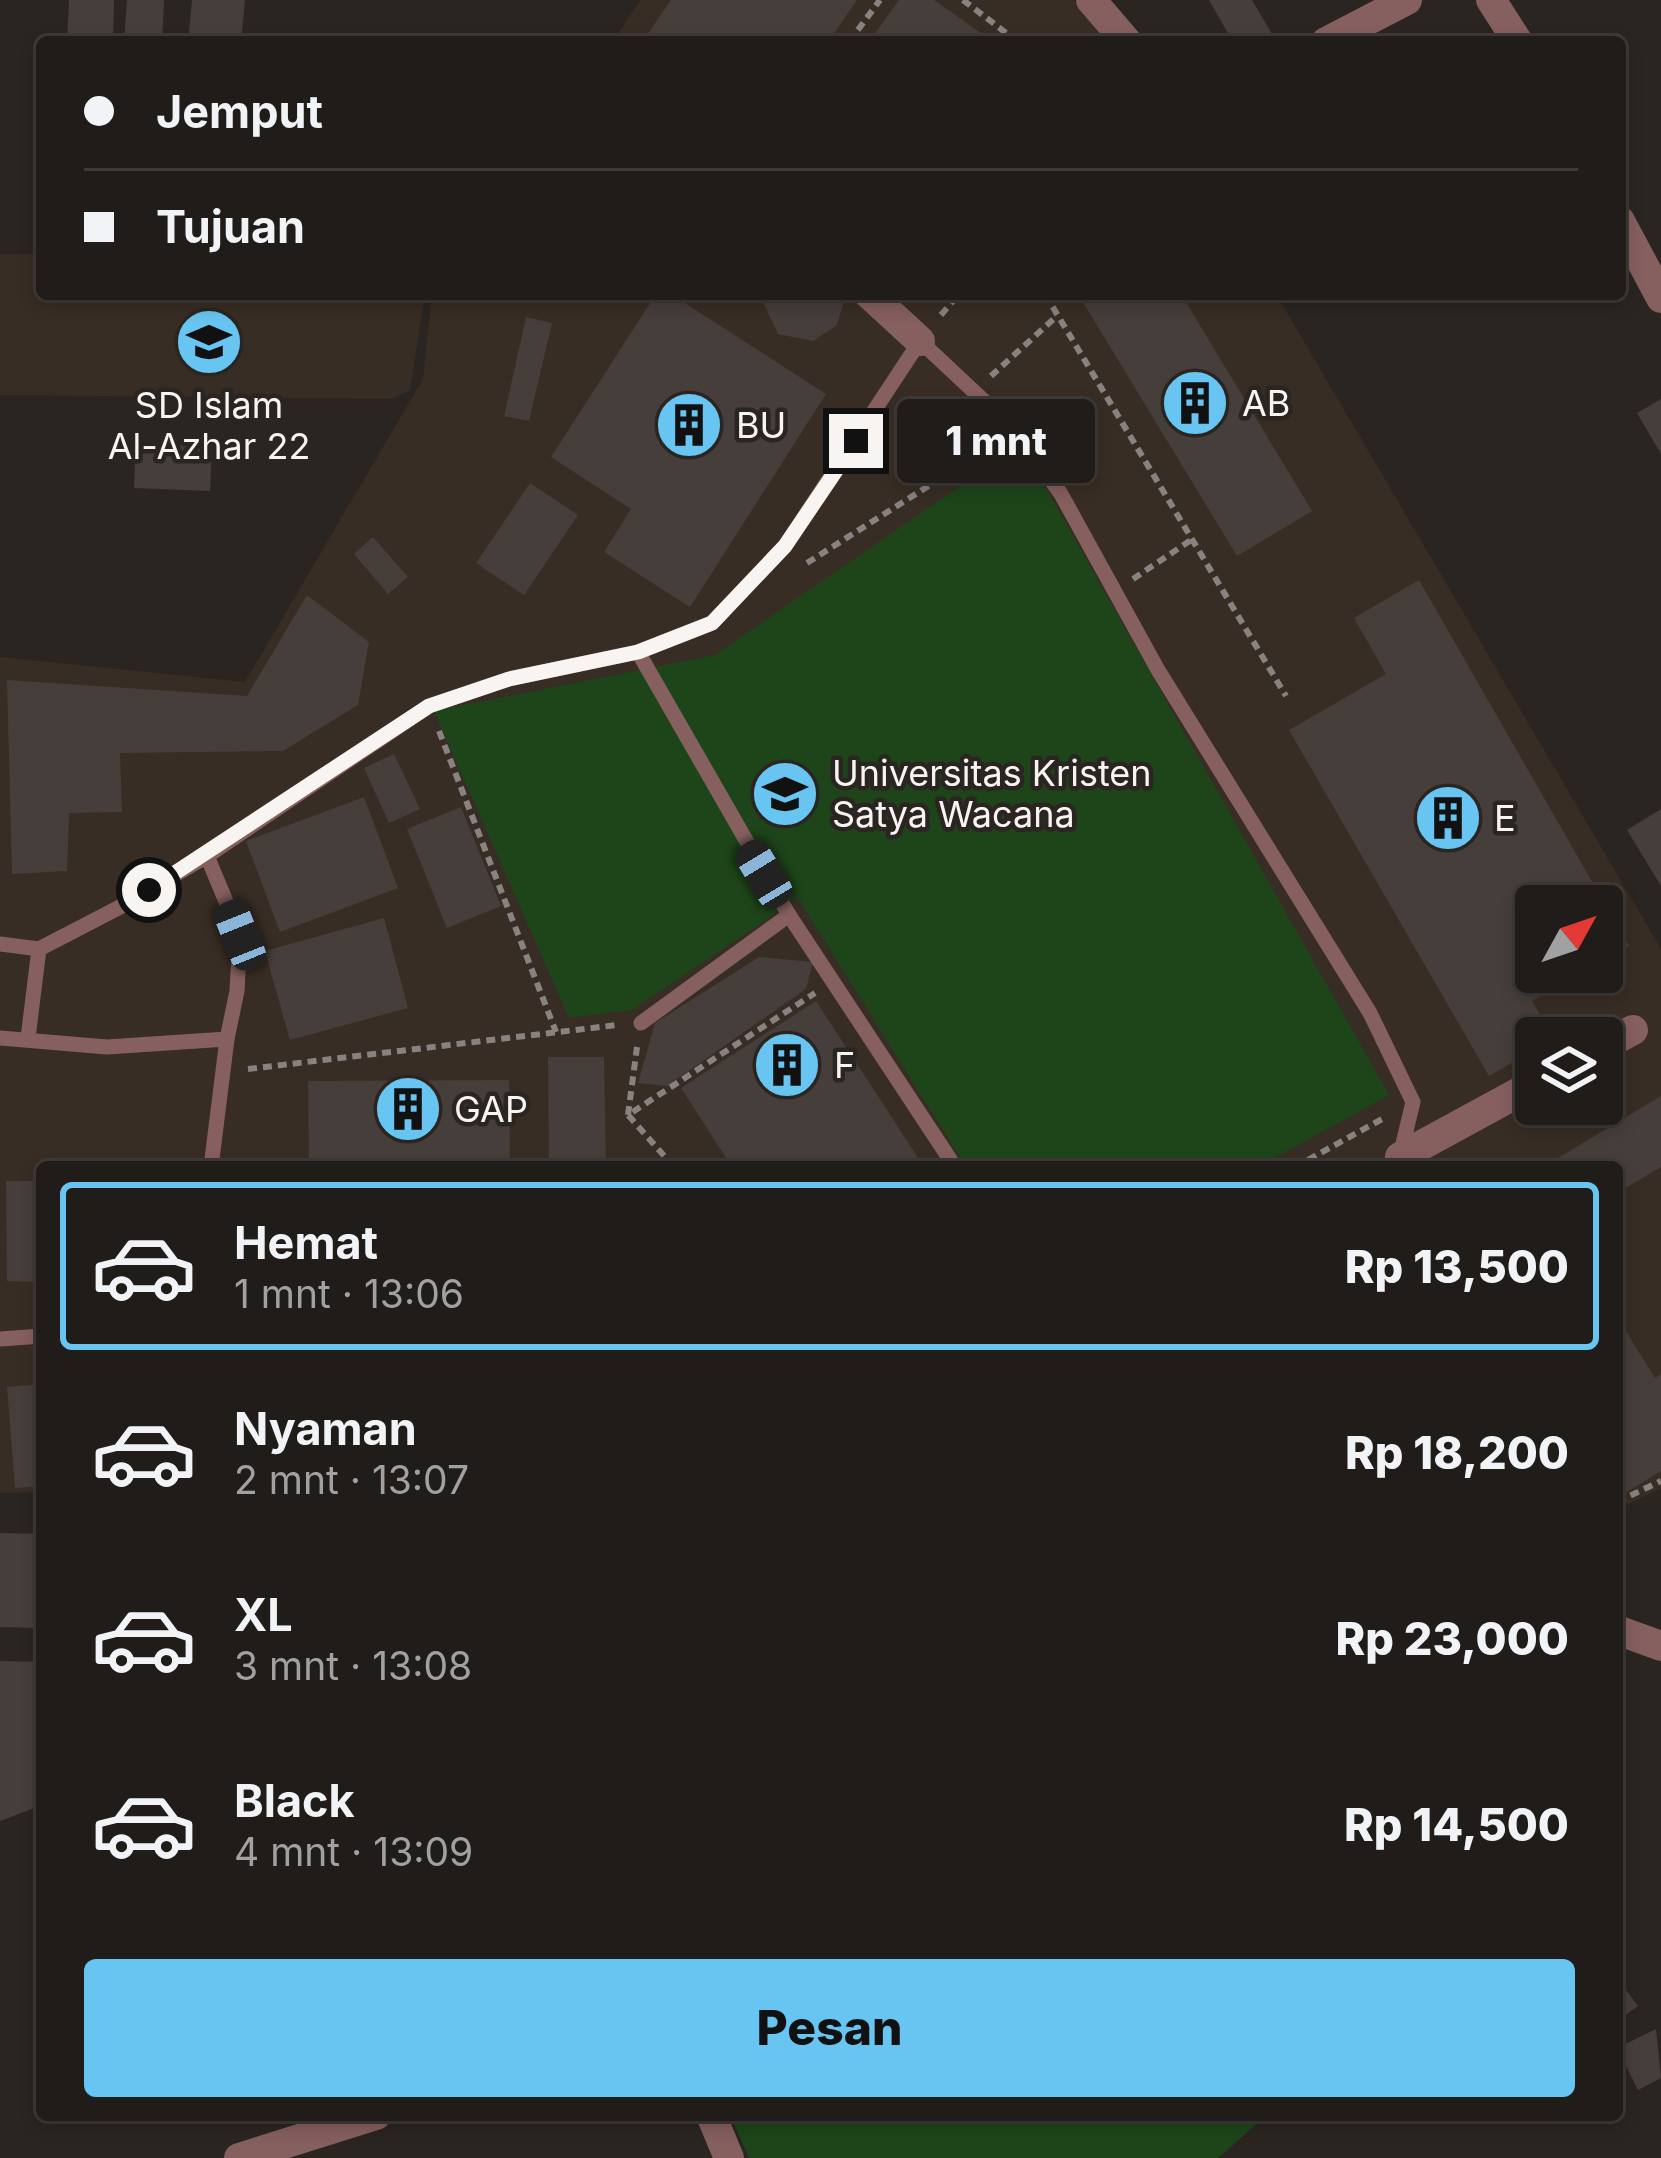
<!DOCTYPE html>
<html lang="id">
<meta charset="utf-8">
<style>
body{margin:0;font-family:Inter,sans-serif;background:#2d2926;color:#f1f3f6;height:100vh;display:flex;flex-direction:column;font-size:45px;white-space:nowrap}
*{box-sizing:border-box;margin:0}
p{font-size:39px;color:#a2a1a2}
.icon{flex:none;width:66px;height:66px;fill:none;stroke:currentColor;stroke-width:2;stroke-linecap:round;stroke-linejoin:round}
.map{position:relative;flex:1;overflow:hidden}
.drawer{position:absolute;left:36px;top:1161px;width:1587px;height:960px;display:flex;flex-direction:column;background:#201c19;border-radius:12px;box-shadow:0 6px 18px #0003,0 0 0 3px #3d3a38}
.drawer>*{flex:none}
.top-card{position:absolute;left:36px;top:36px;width:1590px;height:264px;border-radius:12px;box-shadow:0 6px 18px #0003,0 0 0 3px #3d3a38;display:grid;align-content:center;height:264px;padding:0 48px;background:#201c19}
.needle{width:78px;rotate:50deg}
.fabs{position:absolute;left:1515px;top:885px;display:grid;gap:24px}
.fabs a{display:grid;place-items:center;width:108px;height:108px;border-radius:12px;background:#201c19;box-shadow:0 6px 18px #0003,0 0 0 3px #3d3a38;font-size:60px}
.end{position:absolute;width:54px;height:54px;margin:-27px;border:15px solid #f8f4f1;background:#111;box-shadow:0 0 0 6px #111}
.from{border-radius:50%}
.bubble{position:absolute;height:84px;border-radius:12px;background:#201c19;box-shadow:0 6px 18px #0003,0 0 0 3px #3d3a38;font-size:39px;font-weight:800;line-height:84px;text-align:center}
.car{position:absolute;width:36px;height:72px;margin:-36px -18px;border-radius:15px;box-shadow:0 0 9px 3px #0007;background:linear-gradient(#222 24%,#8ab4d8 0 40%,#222 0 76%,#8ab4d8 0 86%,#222 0)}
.top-card b{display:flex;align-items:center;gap:42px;height:114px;font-size:45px}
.top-card b+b{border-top:3px solid #3d3a38}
.top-card i{width:30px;height:30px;background:#f1f3f6}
ul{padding:21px 0 0;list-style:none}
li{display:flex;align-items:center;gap:36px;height:168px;margin:0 24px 18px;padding:0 24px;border:6px solid transparent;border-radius:12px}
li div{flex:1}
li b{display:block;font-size:45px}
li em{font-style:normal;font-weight:800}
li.current{border-color:#68c4f0}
li>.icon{width:108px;height:108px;stroke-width:1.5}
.primary-button{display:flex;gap:24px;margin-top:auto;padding:24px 48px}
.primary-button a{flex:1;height:138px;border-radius:12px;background:#68c4f0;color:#111;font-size:48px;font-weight:800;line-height:138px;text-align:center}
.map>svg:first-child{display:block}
</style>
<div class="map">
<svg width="1661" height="2158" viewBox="0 0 1661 2158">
<rect width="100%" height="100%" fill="#2b2521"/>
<g fill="#382d24" fill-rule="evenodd">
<path d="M 641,0 L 1074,0 L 1110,42 L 612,42 Z"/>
<path d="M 0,254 L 42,254 L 42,294 L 425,294 L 410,390 L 391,399 L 0,395 Z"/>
<path d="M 432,294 L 1276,294 L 1661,949 L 1661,1488 L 1617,1510 L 1617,1167 L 42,1167 L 42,1492 L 0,1493 L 0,657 L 245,682 L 423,379 ZM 1536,906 L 1602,906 L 1602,972 L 1536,972 ZM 1536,1038 L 1602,1038 L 1602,1104 L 1536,1104 Z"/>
</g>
<g fill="#1e451a">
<path d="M 1021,444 L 1389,1095 L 1258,1167 L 966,1167 L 798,898 L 632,1010 L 569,1018 L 434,711 L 715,655 Z"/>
<path d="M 730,2115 L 1267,2115 L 1218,2158 L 749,2158 Z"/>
</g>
<g fill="#463e3a">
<path d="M 69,0 L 114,0 L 113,42 L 67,42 Z"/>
<path d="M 127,0 L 164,0 L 162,42 L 124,42 Z"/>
<path d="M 192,0 L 245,0 L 241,42 L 188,42 Z"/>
<path d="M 671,0 L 857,0 L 828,42 L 642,42 Z"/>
<path d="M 899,0 L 934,0 L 981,33 L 975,42 L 869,42 Z"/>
<path d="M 1209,0 L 1252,0 L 1275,39 L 1233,42 Z"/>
<path d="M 656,294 L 671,294 L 826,394 L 690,607 L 604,552 L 631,509 L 551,457 Z"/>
<path d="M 759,294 L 846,294 L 837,325 L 813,341 L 778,334 Z"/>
<path d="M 1078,294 L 1181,294 L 1312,511 L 1237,556 Z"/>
<path d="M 526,317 L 552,323 L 529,421 L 504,416 Z"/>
<path d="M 1661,399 L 1661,454 L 1637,413 Z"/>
<path d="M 136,442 L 212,445 L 210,491 L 134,488 Z"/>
<path d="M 530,483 L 578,515 L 524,595 L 476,563 Z"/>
<path d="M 373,537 L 408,577 L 388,594 L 354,554 Z"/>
<path d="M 1419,580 L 1629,946 L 1602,961 L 1602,906 L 1536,906 L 1536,972 L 1583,972 L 1532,1001 L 1554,1038 L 1536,1038 L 1536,1049 L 1489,1076 L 1289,730 L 1386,674 L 1354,618 Z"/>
<path d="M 307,595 L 369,642 L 358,705 L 283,751 L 120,753 L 122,812 L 69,813 L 67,871 L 12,874 L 7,680 L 247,696 Z"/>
<path d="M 394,754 L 420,809 L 389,823 L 364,768 Z"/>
<path d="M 364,797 L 398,888 L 280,932 L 246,841 Z"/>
<path d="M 461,807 L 501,906 L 447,928 L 407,829 Z"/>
<path d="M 1661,809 L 1661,886 L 1627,830 Z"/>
<path d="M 384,918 L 408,1008 L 290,1040 L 265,951 Z"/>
<path d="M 759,957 L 813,962 L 806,989 L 667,1086 L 638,1083 L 655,1023 Z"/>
<path d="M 816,1001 L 924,1167 L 732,1167 L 681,1088 Z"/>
<path d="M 548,1057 L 604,1057 L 606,1167 L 549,1167 Z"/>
<path d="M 509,1080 L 510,1167 L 309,1167 L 308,1081 Z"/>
<path d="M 1661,1096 L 1661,1167 L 1617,1193 L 1617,1167 L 1543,1167 Z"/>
<path d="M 6,1181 L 42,1181 L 42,1282 L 7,1281 Z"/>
<path d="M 1617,1317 L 1655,1378 L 1661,1374 L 1661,1471 L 1617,1498 Z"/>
<path d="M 42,1384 L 42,1486 L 15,1488 L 7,1387 Z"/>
<path d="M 0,1533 L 42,1534 L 42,1628 L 0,1627 Z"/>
<path d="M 0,1661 L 42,1662 L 42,1805 L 0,1821 Z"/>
<path d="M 1617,1978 L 1638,2006 L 1617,2021 Z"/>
<path d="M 1656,2029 L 1661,2078 L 1638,2090 L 1617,2048 Z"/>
</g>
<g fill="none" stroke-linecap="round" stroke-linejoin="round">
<g stroke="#888380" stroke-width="6" stroke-dasharray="9 6" stroke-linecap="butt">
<path d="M 963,0 L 1018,42"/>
<path d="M 849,42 L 880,0"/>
<path d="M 1045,294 L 1286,696"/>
<path d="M 941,315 L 959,294"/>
<path d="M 991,376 L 1057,316"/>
<path d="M 807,563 L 993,445"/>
<path d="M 1133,579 L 1191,540"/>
<path d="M 439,731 L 556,1032"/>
<path d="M 248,1069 L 617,1025"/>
<path d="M 628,1115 L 637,1047"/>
<path d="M 674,1167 L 628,1115 L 815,993"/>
<path d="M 1295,1167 L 1384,1118"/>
<path d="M 1617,1502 L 1661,1481"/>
</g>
<g stroke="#865f5f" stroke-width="15">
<path d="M 638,652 L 789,915 L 955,1167"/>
<path d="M 0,944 L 39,949 L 120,907 L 207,856 L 429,706 L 509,679 L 638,652 L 712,623 L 785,546 L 920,341 L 1015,430 L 1061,494 L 1158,670 L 1370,1013 L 1413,1102 L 1400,1156"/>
<path d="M 641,1023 L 789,915"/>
<path d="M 0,1038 L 107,1047 L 227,1039 L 237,991 L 240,935 L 207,856"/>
<path d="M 28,1038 L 39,949"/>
<path d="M 211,1167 L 227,1039"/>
<path d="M 0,1339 L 42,1336"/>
</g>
<g stroke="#865f5f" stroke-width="30">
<path d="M 1091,0 L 1127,42"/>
<path d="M 1491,0 L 1518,42"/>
<path d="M 1326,42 L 1407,0"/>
<path d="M 1620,221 L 1661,298"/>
<path d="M 869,294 L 920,341"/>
<path d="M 1602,1047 L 1633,1030"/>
<path d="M 1400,1157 L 1536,1083"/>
<path d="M 1617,1630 L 1661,1646"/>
<path d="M 711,2115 L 729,2158"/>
<path d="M 239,2158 L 376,2115"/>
</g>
</g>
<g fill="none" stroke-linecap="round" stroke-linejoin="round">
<path stroke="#f8f4f1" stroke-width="15" d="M 149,890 L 429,706 L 509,679 L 638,652 L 712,623 L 785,546 L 856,441"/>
</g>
<defs>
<g id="school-disc" transform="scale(3.45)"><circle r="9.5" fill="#68c4f0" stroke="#2b2521"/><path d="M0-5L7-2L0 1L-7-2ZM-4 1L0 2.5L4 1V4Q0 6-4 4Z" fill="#111"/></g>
<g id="building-disc" transform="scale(3.45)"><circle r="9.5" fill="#68c4f0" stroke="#2b2521"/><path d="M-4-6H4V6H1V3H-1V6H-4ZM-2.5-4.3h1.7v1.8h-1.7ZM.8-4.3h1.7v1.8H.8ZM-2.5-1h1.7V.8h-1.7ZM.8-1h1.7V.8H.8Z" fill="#111"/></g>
<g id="university-disc" transform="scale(3.45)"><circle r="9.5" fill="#68c4f0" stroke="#2b2521"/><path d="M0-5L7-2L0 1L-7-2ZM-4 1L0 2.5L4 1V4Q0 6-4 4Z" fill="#111"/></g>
</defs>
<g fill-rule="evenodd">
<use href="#school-disc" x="209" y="342"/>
<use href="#building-disc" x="1195" y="403"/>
<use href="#building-disc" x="689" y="425"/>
<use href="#university-disc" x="785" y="794"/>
<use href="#building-disc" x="1448" y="818"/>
<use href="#building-disc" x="787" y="1065"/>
<use href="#building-disc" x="408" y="1109"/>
</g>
<g text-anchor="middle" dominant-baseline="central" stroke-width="9" stroke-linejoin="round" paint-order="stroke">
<g font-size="36" fill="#f8f4f1" stroke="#2b2521" text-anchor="start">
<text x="1242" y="403">AB</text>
<text x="209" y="405" text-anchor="middle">SD Islam<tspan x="209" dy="41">Al-Azhar 22</tspan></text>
<text x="736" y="425">BU</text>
<text x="832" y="773">Universitas Kristen<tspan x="832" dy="41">Satya Wacana</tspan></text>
<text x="1494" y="818">E</text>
<text x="834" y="1065">F</text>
<text x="454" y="1109">GAP</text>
</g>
</g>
</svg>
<div class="fabs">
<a><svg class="needle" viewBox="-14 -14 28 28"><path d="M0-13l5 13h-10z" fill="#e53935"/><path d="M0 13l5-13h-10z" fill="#a2a1a2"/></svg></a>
<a><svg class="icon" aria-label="layers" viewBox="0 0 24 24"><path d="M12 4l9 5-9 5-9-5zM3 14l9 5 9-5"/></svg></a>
</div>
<i class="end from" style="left:149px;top:890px"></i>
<i class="end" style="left:856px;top:441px"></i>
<div class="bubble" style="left:897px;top:399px;width:198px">1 mnt</div>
<i class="car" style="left:764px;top:874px;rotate:329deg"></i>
<i class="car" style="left:240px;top:935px;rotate:338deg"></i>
<div class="top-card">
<b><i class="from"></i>Jemput</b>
<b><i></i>Tujuan</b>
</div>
<section class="drawer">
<ul>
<li class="current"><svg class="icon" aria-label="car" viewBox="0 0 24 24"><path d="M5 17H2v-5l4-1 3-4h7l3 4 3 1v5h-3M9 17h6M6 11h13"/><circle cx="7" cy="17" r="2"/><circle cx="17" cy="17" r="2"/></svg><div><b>Hemat</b><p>1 mnt · 13:06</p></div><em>Rp 13,500</em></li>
<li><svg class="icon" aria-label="car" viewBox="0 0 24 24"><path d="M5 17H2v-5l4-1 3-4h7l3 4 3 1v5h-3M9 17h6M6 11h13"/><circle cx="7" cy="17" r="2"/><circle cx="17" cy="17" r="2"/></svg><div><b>Nyaman</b><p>2 mnt · 13:07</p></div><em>Rp 18,200</em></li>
<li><svg class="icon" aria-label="car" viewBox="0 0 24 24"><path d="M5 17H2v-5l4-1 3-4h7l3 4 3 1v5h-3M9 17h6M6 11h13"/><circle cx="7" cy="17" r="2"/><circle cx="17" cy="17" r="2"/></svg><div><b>XL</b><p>3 mnt · 13:08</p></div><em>Rp 23,000</em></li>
<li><svg class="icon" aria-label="car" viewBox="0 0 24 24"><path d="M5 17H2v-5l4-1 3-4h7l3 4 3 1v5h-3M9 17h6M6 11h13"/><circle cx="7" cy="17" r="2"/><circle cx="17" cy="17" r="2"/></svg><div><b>Black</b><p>4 mnt · 13:09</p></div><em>Rp 14,500</em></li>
</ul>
<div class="primary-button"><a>Pesan</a></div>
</section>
</div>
